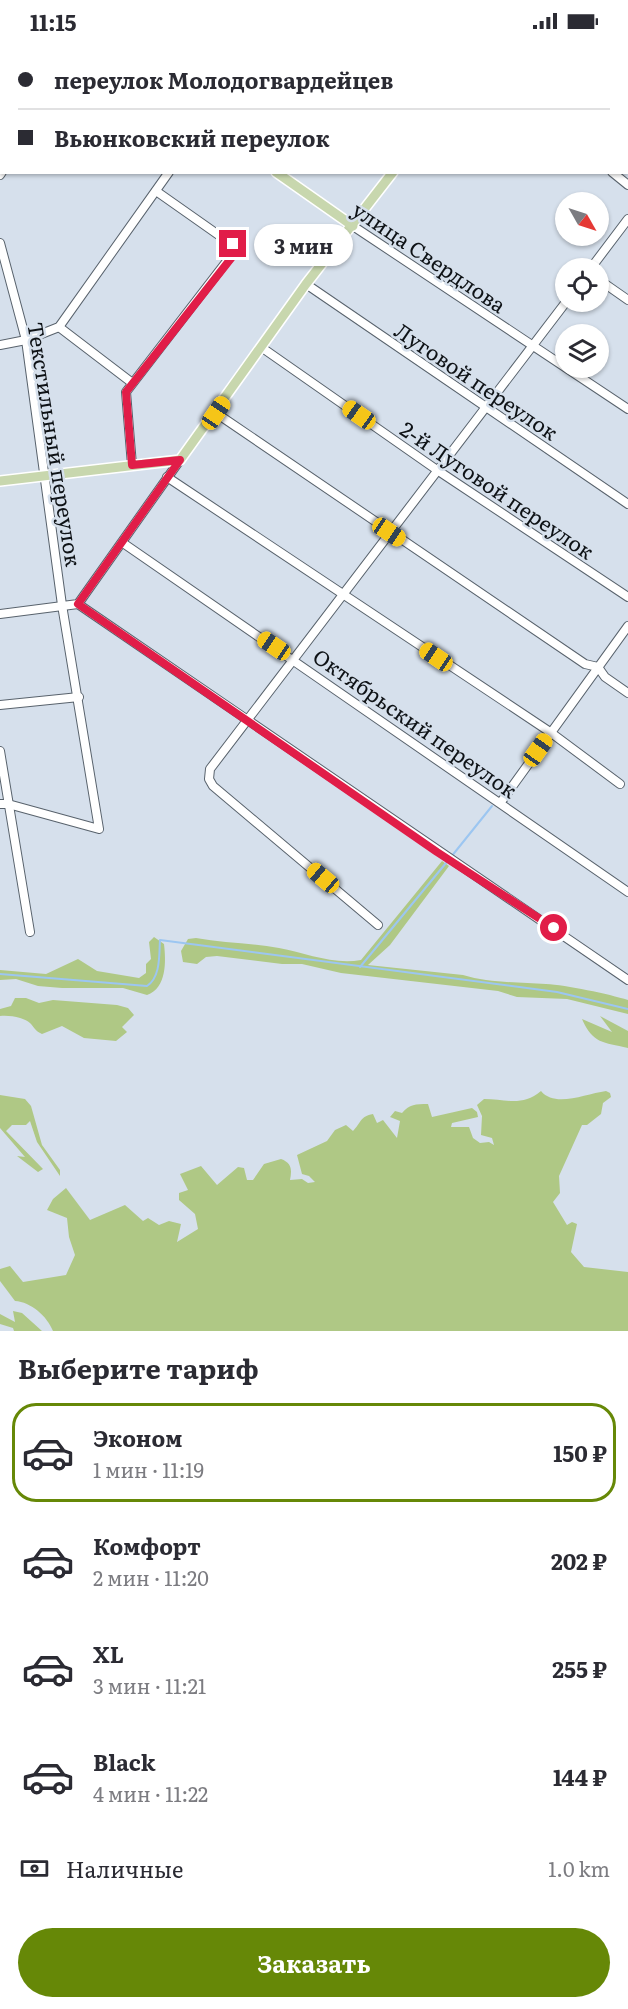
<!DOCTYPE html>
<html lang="ru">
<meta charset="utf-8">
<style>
body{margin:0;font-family:Literata,serif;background:#f7f7f7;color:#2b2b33;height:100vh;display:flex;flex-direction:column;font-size:22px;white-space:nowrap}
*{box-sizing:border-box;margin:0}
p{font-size:20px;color:#7c7c81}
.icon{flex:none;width:33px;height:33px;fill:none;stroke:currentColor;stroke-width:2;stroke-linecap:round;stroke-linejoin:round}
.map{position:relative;height:1289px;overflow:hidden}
.details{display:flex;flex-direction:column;background:#fff;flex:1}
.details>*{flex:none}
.hud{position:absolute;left:0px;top:0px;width:628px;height:132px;box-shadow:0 2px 4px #0004;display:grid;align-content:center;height:132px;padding:0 18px;background:#fff}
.needle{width:39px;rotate:129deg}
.controls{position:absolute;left:555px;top:150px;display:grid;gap:12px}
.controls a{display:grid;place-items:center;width:54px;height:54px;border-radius:50%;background:#fff;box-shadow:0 2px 4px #0004;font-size:30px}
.end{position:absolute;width:27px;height:27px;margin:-14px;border:8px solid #e11d48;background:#fff;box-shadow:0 0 0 3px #fff}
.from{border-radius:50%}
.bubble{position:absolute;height:42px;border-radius:21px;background:#fff;box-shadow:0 2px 4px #0004;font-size:20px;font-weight:700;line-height:42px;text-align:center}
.car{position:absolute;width:18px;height:36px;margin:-18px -9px;border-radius:8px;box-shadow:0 0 4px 2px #0007;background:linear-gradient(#f5c518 24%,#345 0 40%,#f5c518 0 76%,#345 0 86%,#f5c518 0)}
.hud b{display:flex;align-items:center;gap:21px;height:57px;font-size:22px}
.hud b+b{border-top:2px solid #e1e1e2}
.hud i{width:15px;height:15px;background:#2b2b33}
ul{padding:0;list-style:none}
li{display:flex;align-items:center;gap:18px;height:99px;margin:0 12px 9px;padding:0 6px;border:3px solid transparent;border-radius:24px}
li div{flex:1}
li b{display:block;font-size:22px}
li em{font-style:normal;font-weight:700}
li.selected{border-color:#668807}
li>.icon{width:54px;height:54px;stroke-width:1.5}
h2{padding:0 18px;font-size:27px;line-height:72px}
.pay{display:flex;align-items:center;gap:15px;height:66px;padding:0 18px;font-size:22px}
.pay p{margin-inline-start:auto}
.button{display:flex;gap:12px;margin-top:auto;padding:12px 18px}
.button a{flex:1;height:69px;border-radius:36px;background:#668807;color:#fff;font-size:24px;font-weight:700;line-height:69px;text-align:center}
.status{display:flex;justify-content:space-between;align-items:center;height:42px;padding:0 30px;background:#fff;direction:ltr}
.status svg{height:16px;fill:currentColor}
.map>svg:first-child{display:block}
</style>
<div class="status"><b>11:15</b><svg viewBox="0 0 49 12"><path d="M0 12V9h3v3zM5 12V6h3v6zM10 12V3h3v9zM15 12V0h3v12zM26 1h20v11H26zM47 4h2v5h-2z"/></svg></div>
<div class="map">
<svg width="628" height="1289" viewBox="0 0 628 1289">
<rect width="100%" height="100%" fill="#d6e0ec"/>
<g fill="#afc885">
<path d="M 442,819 L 449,824 L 390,903 L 368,923 L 463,933 C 489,941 519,940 546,942 C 566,943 609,952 628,958 L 628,972 L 567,957 L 517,955 L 498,949 L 341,931 L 302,922 L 282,922 L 217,914 L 206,915 L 197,922 L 183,920 L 181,909 L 188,897 L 196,896 C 223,901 252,901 279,906 C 306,911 333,923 361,918 Z"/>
<path d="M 154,895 L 164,902 C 166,919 167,946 147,953 L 123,946 L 62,946 L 38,944 L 16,937 L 0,938 L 0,928 L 46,932 L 78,917 L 97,929 L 139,936 L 146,931 L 146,922 L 151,917 L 149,900 Z"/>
<path d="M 15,956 L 26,956 L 39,961 L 53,958 L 117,963 L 128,966 L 134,973 L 122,985 L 127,990 L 116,999 L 84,996 L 62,984 L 42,992 C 35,989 35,986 30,981 C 23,975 9,973 0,974 L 0,967 L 11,964 Z"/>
<path d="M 600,974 L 628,989 L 628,1006 C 603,1000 593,1002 582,977 L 612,990 Z"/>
<path d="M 541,1049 C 555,1066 585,1052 606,1049 L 610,1051 L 611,1055 L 603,1061 L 601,1072 L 587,1083 L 582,1083 L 559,1134 L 560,1151 L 553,1160 L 567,1183 L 572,1180 L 577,1182 L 571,1210 L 584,1225 L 628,1230 L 628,1289 L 53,1289 C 47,1274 31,1260 15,1259 L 0,1239 L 0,1227 L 10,1224 L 23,1240 L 66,1233 L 75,1213 L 69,1195 L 67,1176 L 47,1168 L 53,1157 L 66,1146 L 90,1178 L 125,1163 L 143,1179 L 148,1176 L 159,1183 L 169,1179 L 181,1182 L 177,1200 L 198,1187 L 195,1172 L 179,1158 L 179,1151 L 188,1148 L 180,1132 L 201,1124 L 217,1143 L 238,1125 L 244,1126 L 247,1138 L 253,1138 L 264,1122 L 281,1117 C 292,1121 292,1128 290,1138 L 302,1137 L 308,1141 L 315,1140 L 309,1134 L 302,1132 L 297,1113 L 327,1099 L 335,1088 L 346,1083 L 353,1089 C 361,1081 360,1074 373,1072 L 377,1081 L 383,1078 L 397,1096 L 400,1079 L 390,1075 L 395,1069 L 402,1071 C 410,1062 415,1062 428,1062 L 432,1075 L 472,1066 L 477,1070 L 478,1075 L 452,1081 L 451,1085 L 469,1085 L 473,1096 L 480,1101 L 489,1100 L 494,1103 L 492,1096 L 481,1093 L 482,1074 L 477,1063 L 484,1057 C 506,1057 522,1065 541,1049 Z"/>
<path d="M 0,1053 L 25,1057 L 31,1064 L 42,1103 L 60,1128 L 60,1134 L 37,1100 L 30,1079 L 26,1083 L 12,1083 L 6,1089 L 43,1127 L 38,1130 L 17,1114 L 25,1115 L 0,1086 Z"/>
<path d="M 13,1269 L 22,1271 L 42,1289 L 14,1289 L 13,1286 L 0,1282 L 0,1272 L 15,1280 Z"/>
</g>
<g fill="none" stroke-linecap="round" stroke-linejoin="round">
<g stroke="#9cc6f1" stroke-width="2">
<path d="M 451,815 L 492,764"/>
<path d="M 360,925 L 446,821"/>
<path d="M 0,932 L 147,944 C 161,935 159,912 160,898 L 557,950 L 628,967"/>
</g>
<g stroke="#58626c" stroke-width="10">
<g id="minor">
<path d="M 432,0 L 434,2"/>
<path d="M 577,0 L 579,2"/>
<path d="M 102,2 L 103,0"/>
<path d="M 262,2 L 263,0"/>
<path d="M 627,35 L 628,34"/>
<path d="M 612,130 L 628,143"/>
<path d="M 0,133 L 2,130"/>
<path d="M 353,184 L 628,367"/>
<path d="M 0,201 L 26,298 L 62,563 L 99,787 L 8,762 L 0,762"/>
<path d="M 591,226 L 628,177"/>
<path d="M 598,237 L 628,258"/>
<path d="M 306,242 L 628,462"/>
<path d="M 59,285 L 131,340"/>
<path d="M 0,303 L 26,298 L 59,285 L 169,130"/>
<path d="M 261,305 L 437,428 L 628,555"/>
<path d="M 216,371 L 585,622 L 598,625 L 605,635 L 628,651"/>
<path d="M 132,423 L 126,350 L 237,206 L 156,149"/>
<path d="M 167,435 L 550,690 L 620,742"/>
<path d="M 123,501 L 628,850"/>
<path d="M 78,562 L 628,938"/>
<path d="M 0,572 L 78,562 L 180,418"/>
<path d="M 0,663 L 79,655"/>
<path d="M 0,709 L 30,890"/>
<path d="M 501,760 L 628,584"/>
<path d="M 378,883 L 213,744 L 209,737 L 210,727 L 566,260"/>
</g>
</g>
<g stroke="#fff" stroke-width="12">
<g id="major">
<path d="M 83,0 L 85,2"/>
<path d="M 489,2 L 490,0"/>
<path d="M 276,130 L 353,184"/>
<path d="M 0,439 L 180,418 L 306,242 L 393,130"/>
</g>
</g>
<use href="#minor" stroke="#fff" stroke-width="8"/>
<use href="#major" stroke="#c8d7ae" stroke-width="9"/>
</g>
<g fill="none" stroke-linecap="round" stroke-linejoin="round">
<path stroke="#e11d48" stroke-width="8" d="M 233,202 L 236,210 L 126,350 L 132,423 L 180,418 L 78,562 L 437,810 L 554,886"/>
</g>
<g text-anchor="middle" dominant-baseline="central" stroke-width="5" stroke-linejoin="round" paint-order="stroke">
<g font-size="21" fill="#0e1216" stroke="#d6e0ec">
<text transform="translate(430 214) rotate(34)">улица Свердлова</text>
<text transform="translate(477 338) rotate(34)">Луговой переулок</text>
<text transform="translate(56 402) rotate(81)">Текстильный переулок</text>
<text transform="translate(498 447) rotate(34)">2-й Луговой переулок</text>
<text transform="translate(416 680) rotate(35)">Октябрьский переулок</text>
</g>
</g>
</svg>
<div class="controls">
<a><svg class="needle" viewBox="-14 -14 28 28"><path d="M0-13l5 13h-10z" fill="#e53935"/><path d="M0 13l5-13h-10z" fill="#7c7c81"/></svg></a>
<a><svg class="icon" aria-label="locate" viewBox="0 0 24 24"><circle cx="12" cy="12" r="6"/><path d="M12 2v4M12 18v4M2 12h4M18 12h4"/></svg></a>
<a><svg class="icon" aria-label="layers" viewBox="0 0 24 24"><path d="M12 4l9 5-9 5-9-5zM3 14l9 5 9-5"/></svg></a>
</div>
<i class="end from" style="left:554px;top:886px"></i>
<i class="end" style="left:233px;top:202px"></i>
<div class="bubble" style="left:254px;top:182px;width:99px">3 мин</div>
<i class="car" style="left:216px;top:371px;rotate:34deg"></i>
<i class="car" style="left:359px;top:373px;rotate:305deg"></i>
<i class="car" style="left:389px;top:490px;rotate:124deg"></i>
<i class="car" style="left:274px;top:604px;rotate:304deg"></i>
<i class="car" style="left:436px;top:615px;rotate:304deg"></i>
<i class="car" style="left:538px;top:708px;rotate:35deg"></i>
<i class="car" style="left:323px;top:836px;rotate:310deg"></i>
<div class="hud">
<b><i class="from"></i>переулок Молодогвардейцев</b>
<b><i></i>Вьюнковский переулок</b>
</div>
</div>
<section class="details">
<h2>Выберите тариф</h2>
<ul>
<li class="selected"><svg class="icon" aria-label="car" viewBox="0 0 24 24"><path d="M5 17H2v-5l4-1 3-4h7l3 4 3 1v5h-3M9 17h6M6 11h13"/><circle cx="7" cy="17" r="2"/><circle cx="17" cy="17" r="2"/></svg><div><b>Эконом</b><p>1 мин · 11:19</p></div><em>150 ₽</em></li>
<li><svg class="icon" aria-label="car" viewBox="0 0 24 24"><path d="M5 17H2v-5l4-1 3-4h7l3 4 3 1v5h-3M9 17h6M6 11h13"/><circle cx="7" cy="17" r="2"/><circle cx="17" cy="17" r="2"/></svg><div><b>Комфорт</b><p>2 мин · 11:20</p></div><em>202 ₽</em></li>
<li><svg class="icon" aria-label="car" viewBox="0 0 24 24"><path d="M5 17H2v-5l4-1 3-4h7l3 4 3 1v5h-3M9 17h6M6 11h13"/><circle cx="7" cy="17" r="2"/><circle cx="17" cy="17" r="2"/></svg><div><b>XL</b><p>3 мин · 11:21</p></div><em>255 ₽</em></li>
<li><svg class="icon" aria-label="car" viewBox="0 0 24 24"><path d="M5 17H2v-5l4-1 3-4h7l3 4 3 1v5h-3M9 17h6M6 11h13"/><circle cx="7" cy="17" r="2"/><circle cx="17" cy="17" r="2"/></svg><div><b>Black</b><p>4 мин · 11:22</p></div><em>144 ₽</em></li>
</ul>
<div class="pay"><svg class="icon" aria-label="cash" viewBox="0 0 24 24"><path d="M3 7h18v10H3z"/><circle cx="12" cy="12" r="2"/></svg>Наличные<p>1.0 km</p></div>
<div class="button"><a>Заказать</a></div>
</section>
